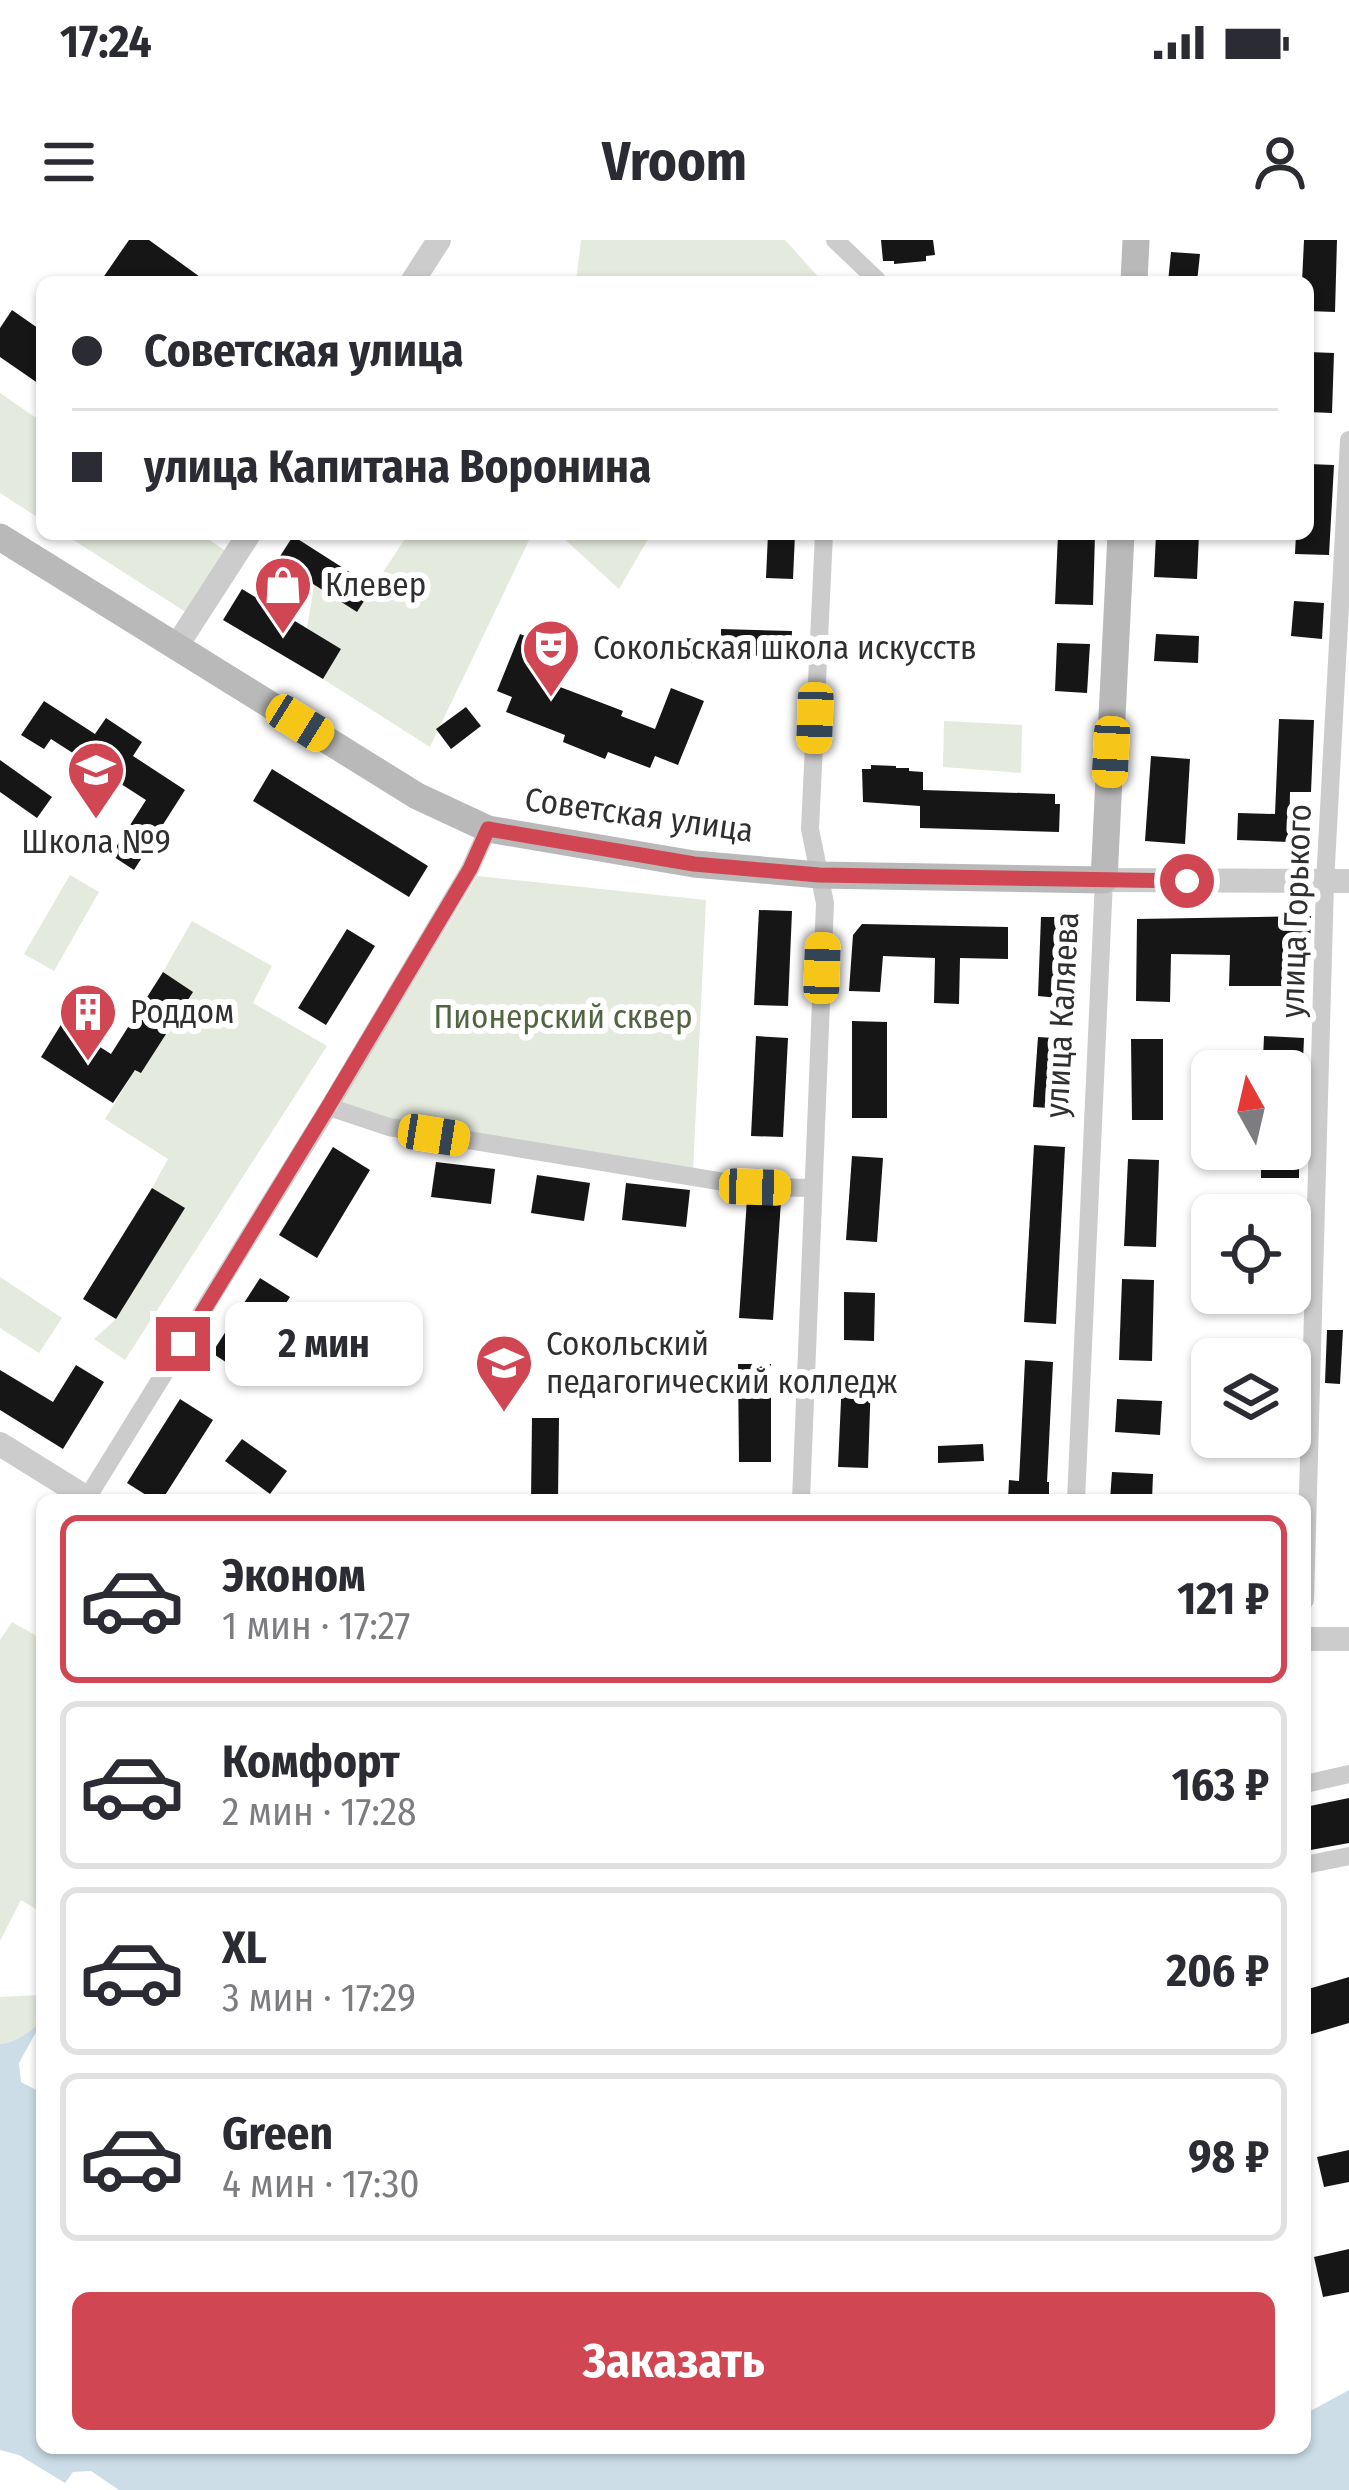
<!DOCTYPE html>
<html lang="ru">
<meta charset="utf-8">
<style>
body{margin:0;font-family:"Fira Sans Condensed",sans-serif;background:#f2f2f3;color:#2b2b33;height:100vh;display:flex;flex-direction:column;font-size:45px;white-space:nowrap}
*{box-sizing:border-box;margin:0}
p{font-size:39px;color:#7c7c81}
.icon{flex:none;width:66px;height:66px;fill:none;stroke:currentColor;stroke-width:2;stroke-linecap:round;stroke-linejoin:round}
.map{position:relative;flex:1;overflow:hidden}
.drawer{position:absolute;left:36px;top:1254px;width:1275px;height:960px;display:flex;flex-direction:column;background:#fff;border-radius:18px;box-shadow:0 3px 9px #0004}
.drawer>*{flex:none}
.guide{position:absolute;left:36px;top:36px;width:1278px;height:264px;border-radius:18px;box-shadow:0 3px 9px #0004;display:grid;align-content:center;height:264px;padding:0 36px;background:#fff}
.needle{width:78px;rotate:352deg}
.tools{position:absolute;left:1191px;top:810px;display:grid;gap:24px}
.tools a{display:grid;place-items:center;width:120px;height:120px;border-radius:18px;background:#fff;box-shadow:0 3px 9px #0004;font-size:60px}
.end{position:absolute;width:54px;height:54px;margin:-27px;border:15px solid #d04652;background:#fff;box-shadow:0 0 0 6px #fff}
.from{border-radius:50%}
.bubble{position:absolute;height:84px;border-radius:18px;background:#fff;box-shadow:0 3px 9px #0004;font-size:39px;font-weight:700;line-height:84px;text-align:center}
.car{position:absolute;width:36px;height:72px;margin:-36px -18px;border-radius:15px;box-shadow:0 0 9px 3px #0007;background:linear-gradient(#f5c518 24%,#345 0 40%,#f5c518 0 76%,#345 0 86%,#f5c518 0)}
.guide b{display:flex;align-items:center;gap:42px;height:114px;font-size:45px}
.guide b+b{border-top:3px solid #e1e1e2}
.guide i{width:30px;height:30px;background:#2b2b33}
ul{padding:21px 0 0;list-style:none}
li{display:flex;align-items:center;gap:36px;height:168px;margin:0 24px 18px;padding:0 12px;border:6px solid #e1e1e2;border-radius:18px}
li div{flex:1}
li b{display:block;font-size:45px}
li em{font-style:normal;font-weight:700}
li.active{border-color:#d04652}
li>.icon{width:108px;height:108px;stroke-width:1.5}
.button{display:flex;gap:24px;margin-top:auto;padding:24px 36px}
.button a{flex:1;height:138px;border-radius:18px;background:#d04652;color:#fff;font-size:48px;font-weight:700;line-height:138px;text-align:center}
.status{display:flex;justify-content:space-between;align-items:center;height:84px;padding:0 60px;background:#fff;direction:ltr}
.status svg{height:33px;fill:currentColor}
header{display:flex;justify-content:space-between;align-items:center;height:156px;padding:0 36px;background:#fff;font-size:54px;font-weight:700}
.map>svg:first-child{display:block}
</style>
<div class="status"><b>17:24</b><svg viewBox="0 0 49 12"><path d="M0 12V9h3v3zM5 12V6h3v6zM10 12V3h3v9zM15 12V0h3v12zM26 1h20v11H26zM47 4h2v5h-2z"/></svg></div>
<header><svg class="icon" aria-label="menu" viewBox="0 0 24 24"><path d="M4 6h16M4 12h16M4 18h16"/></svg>Vroom<svg class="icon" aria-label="person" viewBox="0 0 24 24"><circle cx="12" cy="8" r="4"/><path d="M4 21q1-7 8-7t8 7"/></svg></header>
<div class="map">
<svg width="1349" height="2250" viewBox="0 0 1349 2250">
<rect width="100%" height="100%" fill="#fff"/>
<g fill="#e5eade">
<path d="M 581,0 L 785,0 L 823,42 L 576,42 Z"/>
<path d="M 0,153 L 42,182 L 42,280 L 0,253 Z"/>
<path d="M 64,294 L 201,294 L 234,317 L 195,378 Z"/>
<path d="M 408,294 L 532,294 L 430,507 L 323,439 L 341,409 L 307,388 L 314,345 L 357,372 Z"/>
<path d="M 559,294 L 651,294 L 619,349 Z"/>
<path d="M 944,481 L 1022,485 L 1021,533 L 943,527 Z"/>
<path d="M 70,635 L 99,652 L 54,731 L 24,714 Z"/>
<path d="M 477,636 L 706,660 L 693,932 L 391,881 L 342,862 Z"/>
<path d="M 192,681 L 272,726 L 253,763 L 327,806 L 125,1120 L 94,1099 L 116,1079 L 184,969 L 152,948 L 168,919 L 105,879 L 135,830 L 192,752 L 163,732 Z"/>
<path d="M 0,1037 L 62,1078 L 39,1113 L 0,1088 Z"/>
<path d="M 12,1382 L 42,1399 L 42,1673 L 21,1660 L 0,1701 L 0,1400 Z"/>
<path d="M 42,1755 L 42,1781 C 30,1791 16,1803 0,1804 L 0,1757 Z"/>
</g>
<path fill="#ccdde8" d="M 42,1781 L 19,1823 L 21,1842 L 42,1853 L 42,2208 L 1305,2208 L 1305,2174 L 1349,2150 L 1349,2250 L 119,2250 L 91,2231 L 73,2232 L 65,2243 L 19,2215 L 0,2210 L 0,1804 C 16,1803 30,1791 42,1781 Z"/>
<g fill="#161616">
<path d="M 129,0 L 149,0 L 207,42 L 100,42 Z"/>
<path d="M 881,0 L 933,0 L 935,15 L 926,16 L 926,21 L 894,24 L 894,21 L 883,21 Z"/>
<path d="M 1304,0 L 1337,0 L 1335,72 L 1308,71 L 1308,42 L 1302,42 Z"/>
<path d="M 1171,12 L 1200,14 L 1197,42 L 1168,42 Z"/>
<path d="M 12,70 L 42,91 L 42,146 L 0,117 L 0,88 Z"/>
<path d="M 1308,112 L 1334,113 L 1332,173 L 1308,172 Z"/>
<path d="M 1308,224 L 1334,225 L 1329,315 L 1295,314 L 1296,294 L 1308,294 Z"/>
<path d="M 768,294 L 795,294 L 793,339 L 766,338 Z"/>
<path d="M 1058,294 L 1095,294 L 1093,365 L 1055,364 Z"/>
<path d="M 1156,294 L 1199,294 L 1197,339 L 1154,337 Z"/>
<path d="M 293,296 L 373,347 L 357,372 L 277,321 Z"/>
<path d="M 242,349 L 341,409 L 323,439 L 223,380 Z"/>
<path d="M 1294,361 L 1324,363 L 1322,399 L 1291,396 Z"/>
<path d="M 721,389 L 792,391 L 791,417 L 705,414 L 704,423 L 681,422 L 683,398 L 721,400 Z"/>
<path d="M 520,394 L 543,403 L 547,394 L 564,400 L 547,442 L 623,471 L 621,476 L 655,489 L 671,448 L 704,461 L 678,525 L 655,516 L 650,528 L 608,512 L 605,519 L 563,502 L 565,495 L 506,472 L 512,457 L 497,451 Z"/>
<path d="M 1156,394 L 1199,396 L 1198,423 L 1154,421 Z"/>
<path d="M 1057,403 L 1090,404 L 1087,453 L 1055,451 Z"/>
<path d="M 44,461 L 95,494 L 106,478 L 142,502 L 133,516 L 185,550 L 134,630 L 111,615 L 146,560 L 51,499 L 44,509 L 21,495 Z"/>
<path d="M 466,467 L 481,486 L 451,509 L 436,489 Z"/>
<path d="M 1279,479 L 1314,480 L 1311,552 L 1290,552 L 1289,602 L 1237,600 L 1238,573 L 1275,574 Z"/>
<path d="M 1151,516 L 1190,519 L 1185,604 L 1145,601 Z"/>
<path d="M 0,520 L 52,557 L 37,578 L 0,552 Z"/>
<path d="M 871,525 L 896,526 L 896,528 L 909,528 L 909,531 L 923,532 L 923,550 L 1055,554 L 1055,564 L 1060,564 L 1059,592 L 920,588 L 920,566 L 863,562 L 862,529 L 871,529 Z"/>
<path d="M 272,529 L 428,626 L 409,657 L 253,561 Z"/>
<path d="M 759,670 L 792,671 L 788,766 L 754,765 Z"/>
<path d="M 1311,676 L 1309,746 L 1229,746 L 1230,715 L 1171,714 L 1170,762 L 1136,761 L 1137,679 Z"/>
<path d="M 1041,677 L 1073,677 L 1070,759 L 1038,756 Z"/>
<path d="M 862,684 L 1008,687 L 1008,719 L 960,718 L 959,764 L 934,763 L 935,718 L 883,716 L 880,752 L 849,751 L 853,695 Z"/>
<path d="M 347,689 L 375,706 L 326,785 L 298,768 Z"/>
<path d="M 163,732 L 193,752 L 141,833 L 135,830 L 113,863 L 41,817 L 62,783 L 111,814 Z"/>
<path d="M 852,781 L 887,782 L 887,878 L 852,878 Z"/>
<path d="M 756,796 L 788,798 L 783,897 L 751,896 Z"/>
<path d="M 1264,796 L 1304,798 L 1303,821 L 1263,819 Z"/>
<path d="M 1038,797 L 1071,799 L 1066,869 L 1033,867 Z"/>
<path d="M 1131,799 L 1163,799 L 1163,880 L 1132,880 Z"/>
<path d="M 1034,905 L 1065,907 L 1056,1084 L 1024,1082 Z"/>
<path d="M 333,907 L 370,930 L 317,1018 L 279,995 Z"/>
<rect x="1261" y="911" width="38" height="27"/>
<path d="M 852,916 L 883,918 L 877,1002 L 846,1000 Z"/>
<path d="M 1128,919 L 1159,920 L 1156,1007 L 1124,1006 Z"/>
<path d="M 436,922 L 495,929 L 491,964 L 431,957 Z"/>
<path d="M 537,935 L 590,943 L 584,981 L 531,973 Z"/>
<path d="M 626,943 L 690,950 L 686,987 L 622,980 Z"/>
<path d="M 152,948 L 185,968 L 116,1079 L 83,1059 Z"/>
<path d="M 747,959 L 781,961 L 773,1080 L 739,1078 Z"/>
<path d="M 260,1038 L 290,1057 L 241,1132 L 212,1113 Z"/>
<path d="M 1122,1039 L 1154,1040 L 1152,1121 L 1119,1120 Z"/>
<path d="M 844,1052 L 875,1053 L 874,1101 L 844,1100 Z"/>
<path d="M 1327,1090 L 1343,1090 L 1340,1144 L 1325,1143 Z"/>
<path d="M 1025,1120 L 1053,1122 L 1047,1242 L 1049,1242 L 1049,1260 L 1008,1260 L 1009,1240 L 1019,1241 Z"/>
<path d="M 738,1124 L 771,1124 L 771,1222 L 739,1222 Z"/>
<path d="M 76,1125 L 104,1142 L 63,1209 L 0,1170 L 0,1130 L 53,1162 Z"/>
<path d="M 842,1138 L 871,1139 L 868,1228 L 838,1227 Z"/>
<path d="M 180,1159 L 213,1180 L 162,1260 L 154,1260 L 127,1243 Z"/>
<path d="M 1117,1159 L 1162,1161 L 1160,1195 L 1115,1192 Z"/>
<path d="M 532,1178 L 559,1178 L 558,1260 L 531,1260 Z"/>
<path d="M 242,1199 L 287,1231 L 270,1254 L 225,1221 Z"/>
<path d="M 983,1204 L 984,1221 L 938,1223 L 938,1206 Z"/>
<path d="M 1112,1232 L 1153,1234 L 1152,1260 L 1110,1260 Z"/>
<path d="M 1349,1558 L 1349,1603 L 1305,1611 L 1305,1567 Z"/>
<path d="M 1349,1737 L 1349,1783 L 1305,1796 L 1305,1750 Z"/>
<path d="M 1349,1910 L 1349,1942 L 1324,1947 L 1317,1917 Z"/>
<path d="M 1349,2009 L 1349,2052 L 1323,2057 L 1314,2017 Z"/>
</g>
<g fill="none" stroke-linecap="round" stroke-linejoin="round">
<g stroke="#ccc" stroke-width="18">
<path d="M 835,0 L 877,40"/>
<path d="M 329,867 L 389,887 L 755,947 L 812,948"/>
<path d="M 87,1258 L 329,867 L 470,629 L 488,589"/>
<path d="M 801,1260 L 825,663 L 810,589 L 824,294"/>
<path d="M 1076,1260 L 1104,640"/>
<path d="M 1305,1360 L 1325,643 L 1349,200"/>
<path d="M 1305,1544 L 1349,1534"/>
<path d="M 1305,1625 L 1349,1616"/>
</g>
<g stroke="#ccc" stroke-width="24">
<path d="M 412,42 L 439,0"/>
<path d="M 176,407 L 249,294"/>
<path d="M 1104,640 L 1349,641"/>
<path d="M 0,1204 L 90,1260"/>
<path d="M 1305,1399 L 1349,1399"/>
</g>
<g stroke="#b9b9b9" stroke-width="27">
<path d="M 1134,42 L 1136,0"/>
<path d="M 0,297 L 417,556 L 488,589 L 694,624 L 819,635 L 1104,640 L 1121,294"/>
</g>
</g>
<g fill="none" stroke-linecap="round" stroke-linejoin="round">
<path stroke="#d04652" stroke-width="15" d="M 183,1104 L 328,867 L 470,629 L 488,589 L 694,624 L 819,635 L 1187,641"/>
</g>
<defs>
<g id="shop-pin" transform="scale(3)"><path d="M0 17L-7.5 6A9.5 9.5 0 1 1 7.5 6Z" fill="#d04652" stroke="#fff"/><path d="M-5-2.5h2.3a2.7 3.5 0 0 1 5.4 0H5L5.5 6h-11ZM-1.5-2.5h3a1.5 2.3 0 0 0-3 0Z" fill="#fff"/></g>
<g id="theatre-pin" transform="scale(3)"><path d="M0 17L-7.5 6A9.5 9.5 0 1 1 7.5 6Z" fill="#d04652" stroke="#fff"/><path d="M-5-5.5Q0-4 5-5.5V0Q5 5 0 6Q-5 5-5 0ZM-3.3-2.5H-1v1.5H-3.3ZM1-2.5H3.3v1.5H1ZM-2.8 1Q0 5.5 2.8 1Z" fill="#fff"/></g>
<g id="school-pin" transform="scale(3)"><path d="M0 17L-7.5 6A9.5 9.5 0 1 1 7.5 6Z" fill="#d04652" stroke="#fff"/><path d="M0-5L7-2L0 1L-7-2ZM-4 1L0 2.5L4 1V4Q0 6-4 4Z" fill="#fff"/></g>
<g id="building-pin" transform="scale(3)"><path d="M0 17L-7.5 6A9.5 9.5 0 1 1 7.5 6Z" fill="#d04652" stroke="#fff"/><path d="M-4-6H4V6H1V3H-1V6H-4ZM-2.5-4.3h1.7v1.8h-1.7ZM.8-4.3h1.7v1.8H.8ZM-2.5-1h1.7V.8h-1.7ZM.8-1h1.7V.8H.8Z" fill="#fff"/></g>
<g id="university-pin" transform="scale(3)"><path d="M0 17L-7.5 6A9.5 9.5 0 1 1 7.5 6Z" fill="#d04652" stroke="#fff"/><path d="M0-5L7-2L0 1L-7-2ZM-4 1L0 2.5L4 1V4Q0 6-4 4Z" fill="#fff"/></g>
</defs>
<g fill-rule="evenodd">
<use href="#shop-pin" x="283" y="345"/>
<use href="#theatre-pin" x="551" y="408"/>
<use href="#school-pin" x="96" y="530"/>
<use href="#building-pin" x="88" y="772"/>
<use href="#university-pin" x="504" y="1123"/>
</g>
<g text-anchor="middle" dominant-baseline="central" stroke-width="12" stroke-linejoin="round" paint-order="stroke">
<g font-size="33" fill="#2f2f2f" stroke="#fff" text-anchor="start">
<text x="325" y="345">Клевер</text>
<text x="593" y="408">Сокольская школа искусств</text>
<text x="96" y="602" text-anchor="middle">Школа №9</text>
<text x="130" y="772">Роддом</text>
<text x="546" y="1104">Сокольский<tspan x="546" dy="38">педагогический колледж</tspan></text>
</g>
<g font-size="33" fill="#2f2f2f" stroke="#fff">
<text transform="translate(639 575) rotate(8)">Советская улица</text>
<text transform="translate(1296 671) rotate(-88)">улица Горького</text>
<text transform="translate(1062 775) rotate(-87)">улица Каляева</text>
</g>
<g font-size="33" fill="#526541" stroke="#fff">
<text x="563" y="777">Пионерский сквер</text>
</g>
</g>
</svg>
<div class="tools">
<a><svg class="needle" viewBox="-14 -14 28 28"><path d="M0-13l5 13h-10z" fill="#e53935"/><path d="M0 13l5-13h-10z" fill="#7c7c81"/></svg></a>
<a><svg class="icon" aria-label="locate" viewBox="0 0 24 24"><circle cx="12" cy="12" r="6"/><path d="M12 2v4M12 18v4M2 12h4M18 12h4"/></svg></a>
<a><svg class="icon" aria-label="layers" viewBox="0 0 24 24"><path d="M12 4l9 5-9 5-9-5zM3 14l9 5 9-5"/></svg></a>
</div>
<i class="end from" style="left:1187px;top:641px"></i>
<i class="end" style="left:183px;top:1104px"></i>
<div class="bubble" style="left:225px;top:1062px;width:198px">2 мин</div>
<i class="car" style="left:815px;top:478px;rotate:182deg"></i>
<i class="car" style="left:300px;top:483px;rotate:122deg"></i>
<i class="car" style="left:1111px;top:512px;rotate:183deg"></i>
<i class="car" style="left:822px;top:728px;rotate:2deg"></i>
<i class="car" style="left:434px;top:895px;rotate:99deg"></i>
<i class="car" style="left:755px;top:947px;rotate:92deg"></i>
<div class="guide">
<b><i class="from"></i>Советская улица</b>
<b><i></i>улица Капитана Воронина</b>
</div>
<section class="drawer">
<ul>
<li class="active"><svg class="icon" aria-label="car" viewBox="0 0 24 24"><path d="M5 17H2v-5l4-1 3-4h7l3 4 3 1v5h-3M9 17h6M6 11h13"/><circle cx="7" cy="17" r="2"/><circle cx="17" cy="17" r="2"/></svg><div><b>Эконом</b><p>1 мин · 17:27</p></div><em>121 ₽</em></li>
<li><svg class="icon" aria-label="car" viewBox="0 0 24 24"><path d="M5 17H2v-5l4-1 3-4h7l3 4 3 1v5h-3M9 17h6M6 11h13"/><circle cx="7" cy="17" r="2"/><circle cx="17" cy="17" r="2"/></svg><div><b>Комфорт</b><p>2 мин · 17:28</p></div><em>163 ₽</em></li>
<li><svg class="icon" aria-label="car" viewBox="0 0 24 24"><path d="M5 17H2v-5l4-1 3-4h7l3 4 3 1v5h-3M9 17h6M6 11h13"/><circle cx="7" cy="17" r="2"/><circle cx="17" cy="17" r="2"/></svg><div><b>XL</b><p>3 мин · 17:29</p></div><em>206 ₽</em></li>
<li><svg class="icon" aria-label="car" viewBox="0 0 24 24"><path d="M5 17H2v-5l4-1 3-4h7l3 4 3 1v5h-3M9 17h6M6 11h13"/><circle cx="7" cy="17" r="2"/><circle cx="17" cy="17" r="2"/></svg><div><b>Green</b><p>4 мин · 17:30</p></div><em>98 ₽</em></li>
</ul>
<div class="button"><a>Заказать</a></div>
</section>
</div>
